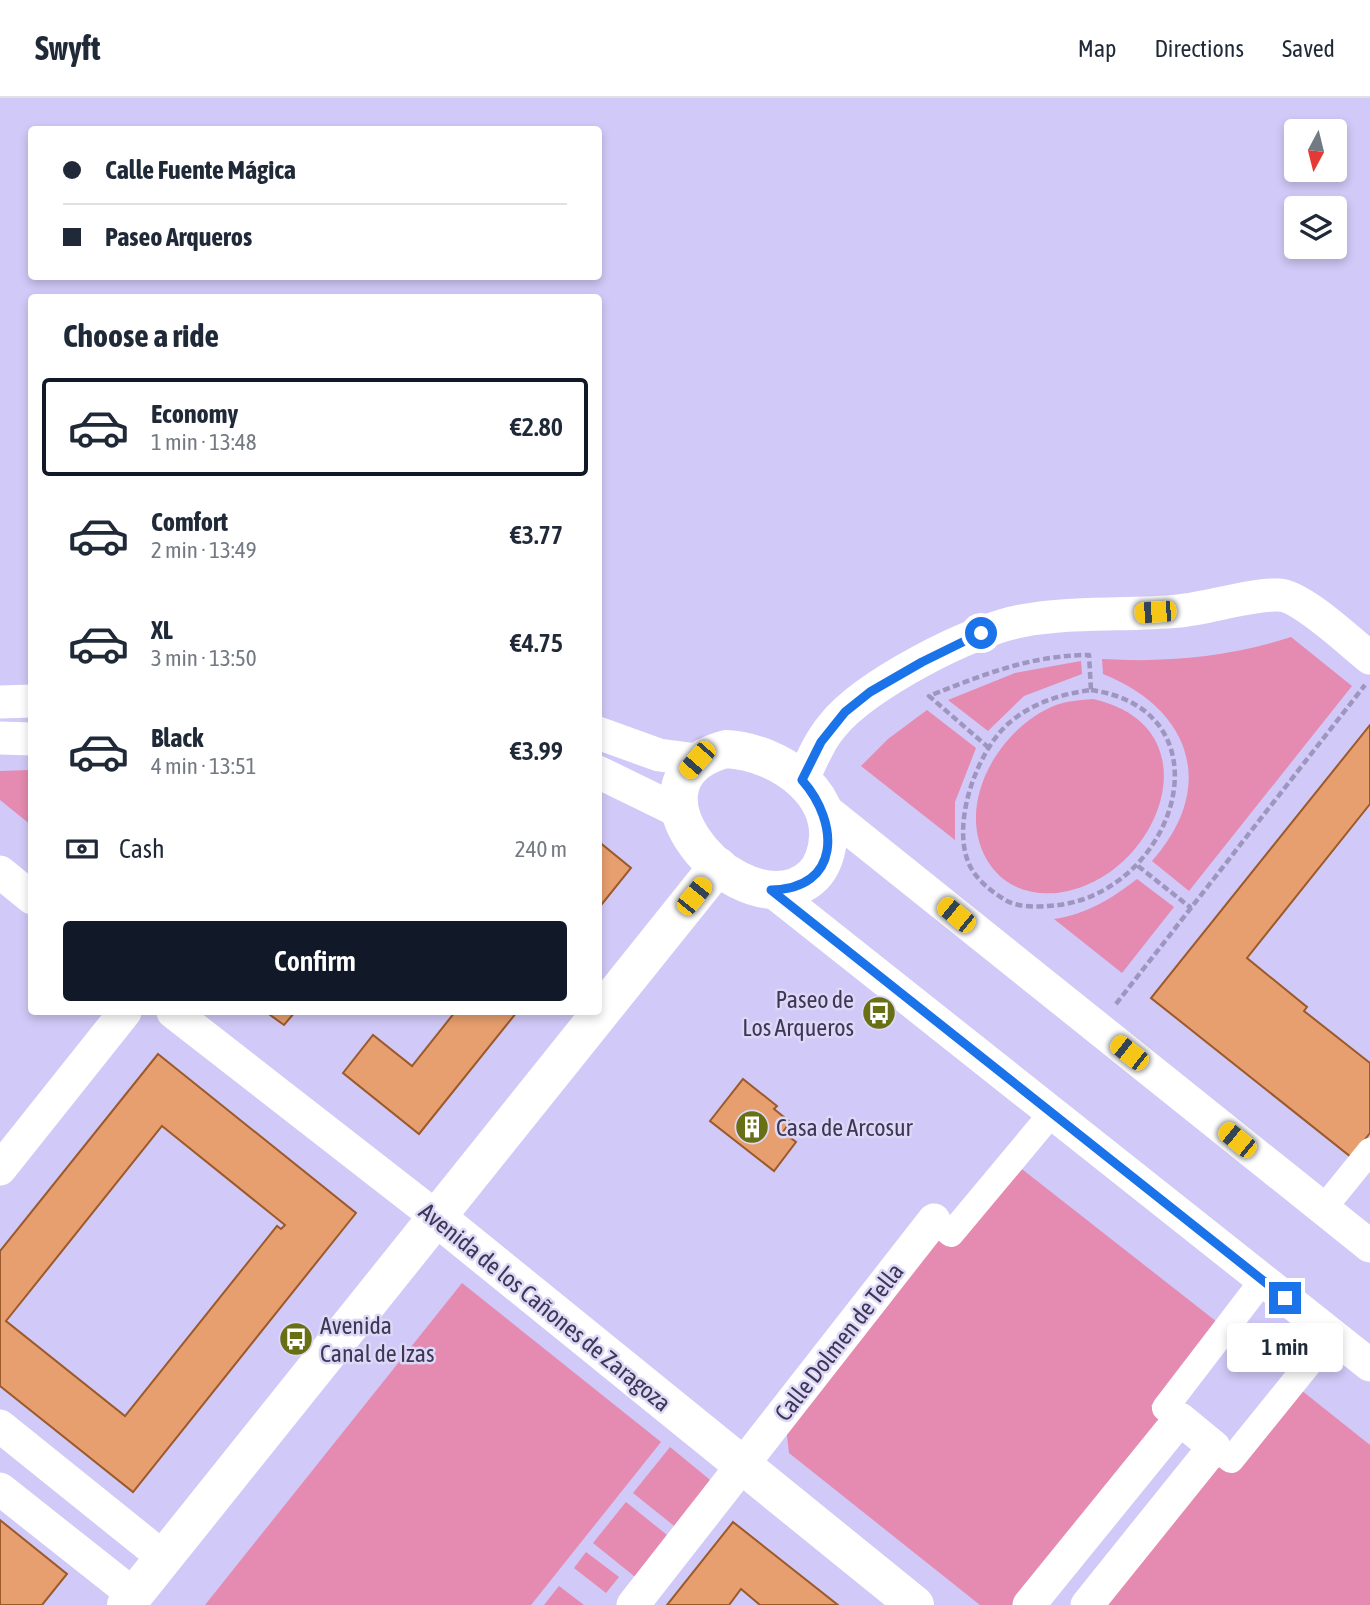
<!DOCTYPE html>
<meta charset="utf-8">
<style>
body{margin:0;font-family:"Asap Condensed",sans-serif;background:#f2f2f3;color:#1f2937;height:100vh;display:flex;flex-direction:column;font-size:26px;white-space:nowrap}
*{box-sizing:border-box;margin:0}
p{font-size:23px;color:#747a83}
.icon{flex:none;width:38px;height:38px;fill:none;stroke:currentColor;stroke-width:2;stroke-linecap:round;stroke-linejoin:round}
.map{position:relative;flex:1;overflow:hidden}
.panel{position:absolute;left:28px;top:196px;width:574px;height:721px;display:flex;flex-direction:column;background:#fff;border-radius:7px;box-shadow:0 4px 10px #0003}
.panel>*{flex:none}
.hud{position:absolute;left:28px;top:28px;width:574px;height:154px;border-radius:7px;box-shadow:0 4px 10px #0003;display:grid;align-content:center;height:154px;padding:0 35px;background:#fff}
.needle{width:46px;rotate:187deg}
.buttons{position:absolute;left:1284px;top:21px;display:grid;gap:14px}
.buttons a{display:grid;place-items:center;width:63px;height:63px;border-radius:7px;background:#fff;box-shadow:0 4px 10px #0003;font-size:35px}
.end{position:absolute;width:32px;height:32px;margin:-16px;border:9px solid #1a73e8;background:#fff;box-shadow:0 0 0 4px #fff}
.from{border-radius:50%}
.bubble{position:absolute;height:49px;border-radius:7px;background:#fff;box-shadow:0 4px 10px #0003;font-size:23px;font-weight:600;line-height:49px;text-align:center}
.car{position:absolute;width:21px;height:42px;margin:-21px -10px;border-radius:9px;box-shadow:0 0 5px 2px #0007;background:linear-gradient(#f5c518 24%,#345 0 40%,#f5c518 0 76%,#345 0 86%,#f5c518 0)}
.hud b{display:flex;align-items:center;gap:24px;height:66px;font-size:26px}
.hud b+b{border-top:2px solid #e0e1e3}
.hud i{width:18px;height:18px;background:#1f2937}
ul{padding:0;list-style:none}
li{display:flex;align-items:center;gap:21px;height:98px;margin:0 14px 10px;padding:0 21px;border:4px solid transparent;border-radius:7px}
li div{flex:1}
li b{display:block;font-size:26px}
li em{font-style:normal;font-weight:600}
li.current{border-color:#111827}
li>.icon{width:63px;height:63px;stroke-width:1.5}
h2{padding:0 35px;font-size:32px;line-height:84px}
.pay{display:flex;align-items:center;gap:18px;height:77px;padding:0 35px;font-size:26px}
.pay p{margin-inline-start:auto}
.action{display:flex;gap:14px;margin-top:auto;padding:14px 35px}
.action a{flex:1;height:80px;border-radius:7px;background:#111827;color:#fff;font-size:28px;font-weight:600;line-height:80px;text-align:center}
header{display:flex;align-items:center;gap:42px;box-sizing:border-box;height:98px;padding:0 35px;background:#fff;border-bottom:2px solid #e0e1e3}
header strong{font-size:33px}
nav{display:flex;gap:38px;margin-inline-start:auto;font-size:24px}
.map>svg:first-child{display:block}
</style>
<header>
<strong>Swyft</strong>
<nav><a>Map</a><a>Directions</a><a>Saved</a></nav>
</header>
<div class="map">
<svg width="1370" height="1507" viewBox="0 0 1370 1507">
<rect width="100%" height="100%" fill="#d1c9f7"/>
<g fill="#e58ab0">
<path d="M 1291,539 L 1352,588 L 1189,793 L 1152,763 C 1218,689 1191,611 1103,576 L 1102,561 C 1165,565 1231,559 1291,539 Z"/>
<path d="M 1081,563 L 1082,576 L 1024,598 L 988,633 L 948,602 L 1015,575 Z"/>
<path d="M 1093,601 C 1219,629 1158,783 1057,795 C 1031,797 1007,790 991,768 C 951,712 997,630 1056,607 C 1067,603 1081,602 1093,601 Z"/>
<path d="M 927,612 L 976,650 L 955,704 L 955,742 L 861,668 L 888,641 Z"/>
<path d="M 31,672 L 32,672 L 31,727 L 0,702 L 0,673 Z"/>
<path d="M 1137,781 L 1174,809 L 1122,875 L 1054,821 C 1087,816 1111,801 1137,781 Z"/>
<path d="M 1018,1068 L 1217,1224 L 1151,1308 L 1167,1322 L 1018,1507 L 980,1507 L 789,1355 L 786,1329 L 938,1139 Z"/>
<path d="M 462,1185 L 661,1344 L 531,1507 L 205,1507 Z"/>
<path d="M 1301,1292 L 1370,1347 L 1370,1507 L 1100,1507 L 1217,1361 Z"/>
<path d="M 670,1349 L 715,1386 L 678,1431 L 633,1395 Z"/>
<path d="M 626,1404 L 672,1441 L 639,1482 L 593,1445 Z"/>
<path d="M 586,1454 L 619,1479 L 606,1495 L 574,1470 Z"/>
<path d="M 559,1488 L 584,1507 L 544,1507 Z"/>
</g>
<g fill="#e79f6f" stroke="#9c5929" stroke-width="2" fill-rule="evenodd">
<path d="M 1370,627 L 1370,706 L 1247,860 L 1307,909 L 1304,913 L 1370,965 L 1370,1035 L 1351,1059 L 1151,900 Z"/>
<path d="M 598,743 L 631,770 L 598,811 Z"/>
<path d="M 266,914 L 295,914 L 284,927 Z"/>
<path d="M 455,914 L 517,914 L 419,1036 L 343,975 L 373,937 L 412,968 Z"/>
<path d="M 158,956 L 356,1115 L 133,1394 L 0,1288 L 0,1153 ZM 162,1028 L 285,1127 L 281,1131 L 277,1128 L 125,1318 L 6,1223 Z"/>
<path d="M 743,981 L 777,1008 L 774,1011 L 790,1024 L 783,1034 L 796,1044 L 774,1073 L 710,1023 Z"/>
<path d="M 0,1422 L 67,1476 L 42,1507 L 0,1507 Z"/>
<path d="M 733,1424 L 838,1507 L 760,1507 L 741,1491 L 729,1507 L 667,1507 Z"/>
</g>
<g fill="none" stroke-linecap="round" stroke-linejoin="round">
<g stroke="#9e96bf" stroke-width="4.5" stroke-dasharray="7 3.5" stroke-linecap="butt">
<path d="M 1091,592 C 1236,613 1174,802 1048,808 C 1035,809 1018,809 1007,803 C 992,794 976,782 969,766 C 951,725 977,653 1009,625 C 1032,605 1061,596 1091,592 Z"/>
<path d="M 989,650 L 929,598 C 982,577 1031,557 1089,557 L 1091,592"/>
<path d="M 1138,768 L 1191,810"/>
<path d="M 1116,906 L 1365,587"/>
</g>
<g stroke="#fff" stroke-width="26">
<path d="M 1323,1111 L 1370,1053"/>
<path d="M 934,1122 L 951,1136 L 1052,1015"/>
<path d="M 1180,1321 L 1165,1310 L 1263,1182"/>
<path d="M 1214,1349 L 1231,1362 L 1332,1237"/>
</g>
<g stroke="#fff" stroke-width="33">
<path d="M 0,604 L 32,603"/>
<path d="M 598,635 L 659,657 L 697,662"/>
<path d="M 0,640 L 32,641"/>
<path d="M 598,674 L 678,713"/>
<path d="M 802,683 C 811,664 819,643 833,627 C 865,587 971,532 1021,523 C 1073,513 1127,518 1179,513 C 1209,510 1251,496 1279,497 C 1302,498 1351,545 1370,560"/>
<path d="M 823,710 L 1370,1148"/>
<path d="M 0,774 L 32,800"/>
<path d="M 771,792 L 1370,1267"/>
<path d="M 173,914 L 435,1118"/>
<path d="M 0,1071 L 125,914"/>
<path d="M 0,1328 L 164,1460"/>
<path d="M 0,1391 L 134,1497"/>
<path d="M 633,1507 L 934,1122"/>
<path d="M 1029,1507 L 1180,1321 L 1214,1349 L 1087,1507"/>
</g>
<g stroke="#fff" stroke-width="38">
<path d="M 726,651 C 781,654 845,699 824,760 C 819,774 809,784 795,789 C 721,813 617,680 726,651 Z"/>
<path d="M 435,1118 L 915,1507"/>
<path d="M 126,1507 L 718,768"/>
</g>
</g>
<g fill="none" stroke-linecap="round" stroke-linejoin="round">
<path stroke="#1a73e8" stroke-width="9" d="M 981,535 L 922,564 L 870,594 L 845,614 L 821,644 L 802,682 C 840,725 841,791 771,792 L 1285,1200"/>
</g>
<defs>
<g id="bus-disc" transform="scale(1.75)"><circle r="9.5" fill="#696f15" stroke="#ded8f7"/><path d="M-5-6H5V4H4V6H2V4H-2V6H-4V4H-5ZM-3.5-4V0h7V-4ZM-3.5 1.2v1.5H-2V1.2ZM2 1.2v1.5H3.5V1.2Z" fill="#fff"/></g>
<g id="building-disc" transform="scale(1.75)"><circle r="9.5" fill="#696f15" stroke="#ded8f7"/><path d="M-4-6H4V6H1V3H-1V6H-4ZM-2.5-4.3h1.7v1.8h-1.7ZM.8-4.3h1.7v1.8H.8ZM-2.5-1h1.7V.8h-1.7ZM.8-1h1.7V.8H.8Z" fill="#fff"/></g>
</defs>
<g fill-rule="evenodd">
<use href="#bus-disc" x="879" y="915"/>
<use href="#building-disc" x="752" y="1029"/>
<use href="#bus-disc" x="296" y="1241"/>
</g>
<g text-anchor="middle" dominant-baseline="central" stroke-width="5" stroke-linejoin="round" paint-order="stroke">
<g font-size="24" fill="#3d3655" stroke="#ded8f7" text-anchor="start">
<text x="854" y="901" text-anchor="end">Paseo de<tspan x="854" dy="28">Los Arqueros</tspan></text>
<text x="776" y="1029">Casa de Arcosur</text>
<text x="320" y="1227">Avenida<tspan x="320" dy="28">Canal de Izas</tspan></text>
</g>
<g font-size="24" fill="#3d3655" stroke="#ded8f7">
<text transform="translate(545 1209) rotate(39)">Avenida de los Cañones de Zaragoza</text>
<text transform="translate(839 1244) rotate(-52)">Calle Dolmen de Tella</text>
</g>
</g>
</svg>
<div class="buttons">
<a><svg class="needle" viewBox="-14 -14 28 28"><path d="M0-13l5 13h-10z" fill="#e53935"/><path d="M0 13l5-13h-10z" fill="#747a83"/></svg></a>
<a><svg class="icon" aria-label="layers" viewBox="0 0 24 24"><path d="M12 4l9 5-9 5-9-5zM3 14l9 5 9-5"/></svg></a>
</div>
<i class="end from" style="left:981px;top:535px"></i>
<i class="end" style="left:1285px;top:1200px"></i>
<div class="bubble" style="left:1227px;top:1225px;width:116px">1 min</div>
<i class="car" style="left:1155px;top:514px;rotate:266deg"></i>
<i class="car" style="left:697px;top:662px;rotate:221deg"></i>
<i class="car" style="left:694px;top:798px;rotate:39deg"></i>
<i class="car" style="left:956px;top:817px;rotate:309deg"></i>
<i class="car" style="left:1129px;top:955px;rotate:308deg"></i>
<i class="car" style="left:1237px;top:1042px;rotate:309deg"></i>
<div class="hud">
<b><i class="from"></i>Calle Fuente Mágica</b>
<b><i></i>Paseo Arqueros</b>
</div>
<section class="panel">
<h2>Choose a ride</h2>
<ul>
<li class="current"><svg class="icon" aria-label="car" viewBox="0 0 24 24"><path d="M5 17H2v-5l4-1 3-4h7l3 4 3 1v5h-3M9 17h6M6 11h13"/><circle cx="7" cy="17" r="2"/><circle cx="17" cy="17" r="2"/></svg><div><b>Economy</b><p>1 min · 13:48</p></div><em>€2.80</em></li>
<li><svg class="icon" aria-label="car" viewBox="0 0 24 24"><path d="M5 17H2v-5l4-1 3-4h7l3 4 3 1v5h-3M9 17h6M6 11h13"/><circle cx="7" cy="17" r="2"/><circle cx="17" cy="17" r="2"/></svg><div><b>Comfort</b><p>2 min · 13:49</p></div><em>€3.77</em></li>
<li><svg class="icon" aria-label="car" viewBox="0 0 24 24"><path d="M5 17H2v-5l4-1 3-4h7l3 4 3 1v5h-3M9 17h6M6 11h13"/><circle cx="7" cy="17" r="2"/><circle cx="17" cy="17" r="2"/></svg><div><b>XL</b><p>3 min · 13:50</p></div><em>€4.75</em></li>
<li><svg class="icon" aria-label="car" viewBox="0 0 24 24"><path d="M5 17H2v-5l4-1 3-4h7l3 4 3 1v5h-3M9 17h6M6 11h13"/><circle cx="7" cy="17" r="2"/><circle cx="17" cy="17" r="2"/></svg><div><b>Black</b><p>4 min · 13:51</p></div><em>€3.99</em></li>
</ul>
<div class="pay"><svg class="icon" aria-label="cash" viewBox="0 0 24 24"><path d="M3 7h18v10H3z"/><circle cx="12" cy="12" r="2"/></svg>Cash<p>240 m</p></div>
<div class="action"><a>Confirm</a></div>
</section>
</div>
